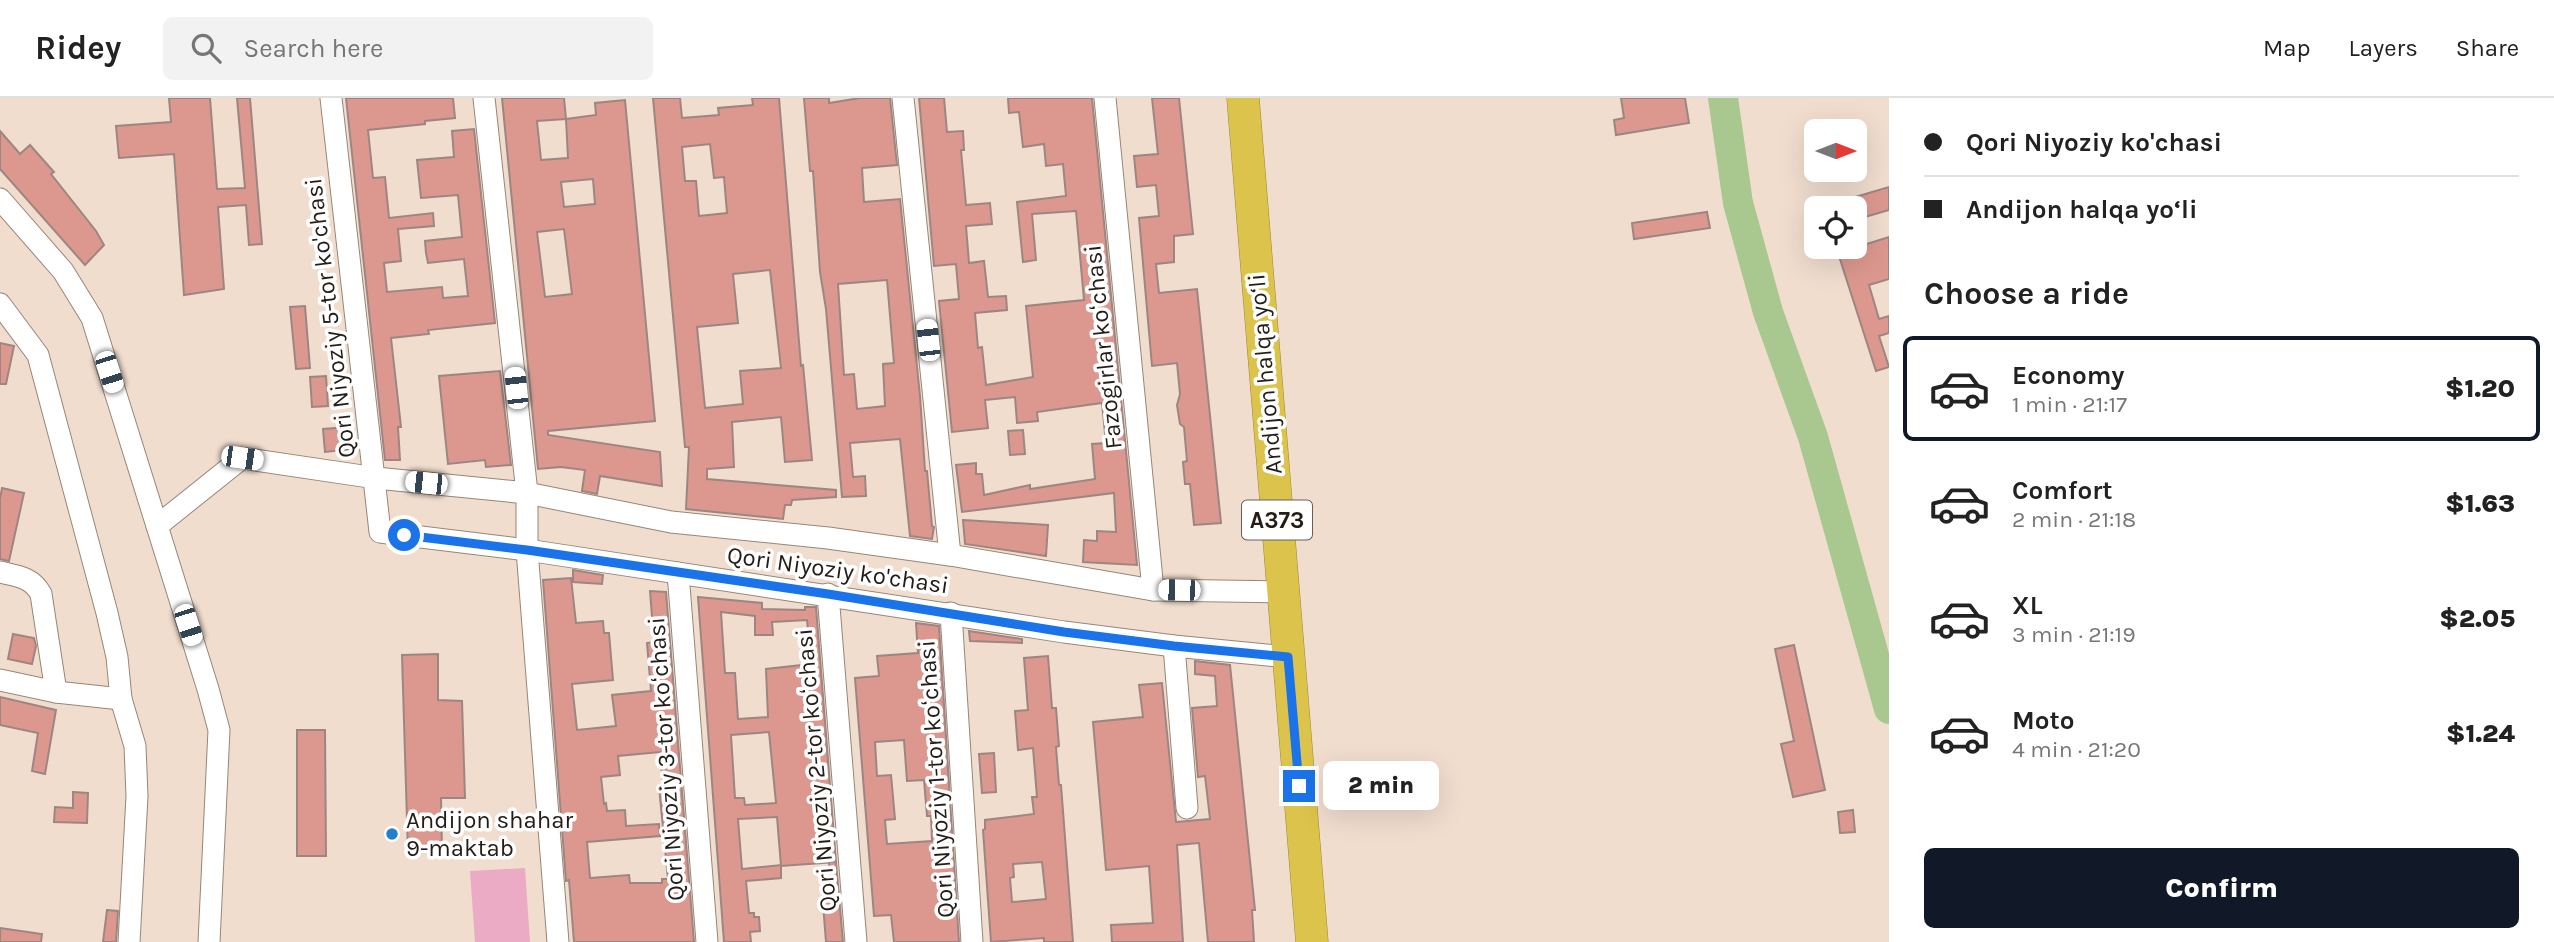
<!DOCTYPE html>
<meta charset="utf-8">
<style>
body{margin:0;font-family:Karla,sans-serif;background:#f2f2f2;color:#222;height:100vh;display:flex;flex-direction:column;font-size:26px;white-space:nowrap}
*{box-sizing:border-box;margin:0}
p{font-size:23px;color:#767676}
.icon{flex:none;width:38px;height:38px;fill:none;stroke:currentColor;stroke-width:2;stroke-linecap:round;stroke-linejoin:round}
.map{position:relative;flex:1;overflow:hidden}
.side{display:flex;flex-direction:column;background:#fff;width:665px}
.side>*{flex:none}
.banner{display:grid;align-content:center;height:154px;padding:0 35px;background:#fff}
.needle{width:46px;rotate:90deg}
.fabs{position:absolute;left:1804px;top:21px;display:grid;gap:14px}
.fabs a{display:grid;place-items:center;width:63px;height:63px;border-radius:10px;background:#fff;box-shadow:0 7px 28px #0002;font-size:35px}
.end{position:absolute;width:32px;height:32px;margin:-16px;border:9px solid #1a73e8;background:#fff;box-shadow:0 0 0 4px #fff}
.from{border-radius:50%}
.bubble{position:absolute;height:49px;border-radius:10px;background:#fff;box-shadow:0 7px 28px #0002;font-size:23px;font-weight:800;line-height:49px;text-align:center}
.car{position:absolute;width:21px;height:42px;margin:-21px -10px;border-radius:9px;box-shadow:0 0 5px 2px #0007;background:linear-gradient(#fff 24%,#345 0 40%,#fff 0 76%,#345 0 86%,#fff 0)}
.banner b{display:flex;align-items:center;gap:24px;height:66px;font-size:26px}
.banner b+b{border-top:2px solid #e0e0e0}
.banner i{width:18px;height:18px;background:#222}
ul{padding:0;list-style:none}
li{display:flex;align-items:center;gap:21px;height:105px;margin:0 14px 10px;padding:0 21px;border:4px solid transparent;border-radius:10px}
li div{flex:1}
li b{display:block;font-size:26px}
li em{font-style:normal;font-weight:800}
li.on{border-color:#111827}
li>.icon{width:63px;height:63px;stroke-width:1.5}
h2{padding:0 35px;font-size:32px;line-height:84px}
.cta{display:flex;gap:14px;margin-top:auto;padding:14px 35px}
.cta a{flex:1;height:80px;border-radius:10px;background:#111827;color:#fff;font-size:28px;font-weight:800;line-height:80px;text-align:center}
header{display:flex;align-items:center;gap:42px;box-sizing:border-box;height:98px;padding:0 35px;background:#fff;border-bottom:2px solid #e0e0e0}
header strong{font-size:33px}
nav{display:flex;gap:38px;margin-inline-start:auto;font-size:24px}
.search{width:490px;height:63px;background:#f2f2f2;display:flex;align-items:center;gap:18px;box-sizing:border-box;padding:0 24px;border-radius:10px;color:#767676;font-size:26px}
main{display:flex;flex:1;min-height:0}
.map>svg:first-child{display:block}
</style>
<header>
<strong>Ridey</strong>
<div class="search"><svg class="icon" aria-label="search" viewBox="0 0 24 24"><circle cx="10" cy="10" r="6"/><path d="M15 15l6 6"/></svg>Search here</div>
<nav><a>Map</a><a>Layers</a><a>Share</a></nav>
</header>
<main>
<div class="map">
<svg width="1889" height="844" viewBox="0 0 1889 844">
<rect width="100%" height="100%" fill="#f0ddce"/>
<path fill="#ebabc5" d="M 525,770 L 530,844 L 475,844 L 470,773 Z"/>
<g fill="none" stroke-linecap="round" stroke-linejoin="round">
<path stroke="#a8c890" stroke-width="30" d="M 1723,0 L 1738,105 L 1768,214 L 1813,339 L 1889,611"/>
</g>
<g fill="#dc988f" stroke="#9d8682" stroke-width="2" fill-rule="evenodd">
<path d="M 169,0 L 210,0 L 217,91 L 245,90 L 237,0 L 250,0 L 262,146 L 249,147 L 246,107 L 218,109 L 224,191 L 184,197 L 174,56 L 119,60 L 116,28 L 171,24 Z"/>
<path d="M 346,0 L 453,0 L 455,20 L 425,23 L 425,26 L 368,32 L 373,80 L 385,79 L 389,120 L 433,115 L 434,128 L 398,131 L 401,163 L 384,165 L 387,194 L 442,189 L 443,200 L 468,198 L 464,161 L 428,165 L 426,155 L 425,143 L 462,139 L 458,97 L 421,100 L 417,62 L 454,59 L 452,33 L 474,31 L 495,225 L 428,232 L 429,236 L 391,240 L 401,329 L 398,329 L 400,362 L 385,362 Z"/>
<path d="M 502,0 L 564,0 L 566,21 L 596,17 L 595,5 L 625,2 L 655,323 L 548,333 L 548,337 L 660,354 L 662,388 L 600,378 L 597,396 L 582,393 L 585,372 L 561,369 L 538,371 ZM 566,21 L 568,60 L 541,62 L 537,23 ZM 593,81 L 595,106 L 564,109 L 561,84 ZM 564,131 L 572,196 L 545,199 L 537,134 Z"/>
<path d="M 653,0 L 680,0 L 682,20 L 719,17 L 718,10 L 753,7 L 752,0 L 779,0 L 801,268 L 803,267 L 812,362 L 785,364 L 781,319 L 732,324 L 734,369 L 707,371 L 707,381 L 836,392 L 836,399 L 792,402 L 791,407 L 785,407 L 783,421 L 686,411 L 689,349 L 685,349 ZM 710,46 L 714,80 L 724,79 L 727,115 L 699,118 L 696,83 L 685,83 L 682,49 ZM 770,172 L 781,270 L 740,273 L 743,306 L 705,310 L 697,229 L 738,225 L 733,176 Z"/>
<path d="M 804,0 L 829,0 L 829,5 L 860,0 L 890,0 L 897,67 L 862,70 L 864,104 L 900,101 L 920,298 L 925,373 L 927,373 L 932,428 L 934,429 L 932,441 L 910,438 L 900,341 L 850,345 L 853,379 L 865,378 L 866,398 L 842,399 L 826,211 L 820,174 L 813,73 L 810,73 ZM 887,182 L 894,265 L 883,266 L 885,308 L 857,311 L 854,276 L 844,277 L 838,186 Z"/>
<path d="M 919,0 L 944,0 L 947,34 L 963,33 L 964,52 L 961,52 L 966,107 L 990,105 L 992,126 L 966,128 L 969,165 L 984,163 L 988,199 L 1006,198 L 1007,212 L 975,215 L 978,250 L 982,249 L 986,287 L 1033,279 L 1026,208 L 1084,202 L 1076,113 L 1032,116 L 1036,162 L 1023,164 L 1017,104 L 1066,98 L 1063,66 L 1046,68 L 1044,46 L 1023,49 L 1019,14 L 1009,15 L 1008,0 L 1092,0 L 1137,467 L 1083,464 L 1084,442 L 1097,443 L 1097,433 L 1116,434 L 1114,395 L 962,414 L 956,367 L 976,365 L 976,376 L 982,376 L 984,397 L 1030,387 L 1030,391 L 1095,381 L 1092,346 L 1106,345 L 1102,305 L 1037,314 L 1038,323 L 1017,325 L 1015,299 L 985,302 L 988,330 L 952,334 L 939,203 L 959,201 L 956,166 L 934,168 Z"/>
<path d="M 1152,0 L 1179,0 L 1193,136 L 1174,138 L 1174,164 L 1156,166 L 1159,195 L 1197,191 L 1221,425 L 1194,427 L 1190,386 L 1185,386 L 1183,364 L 1187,363 L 1184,329 L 1180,326 L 1177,307 L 1180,296 L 1177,265 L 1152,268 L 1139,120 L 1159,118 L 1156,87 L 1137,89 L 1134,58 L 1158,56 Z"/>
<path d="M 1621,0 L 1685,0 L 1689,25 L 1616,37 L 1614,22 L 1624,20 Z"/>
<path d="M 0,33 L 20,56 L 30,47 L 54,74 L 51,76 L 96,133 L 104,147 L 85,167 L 0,71 Z"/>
<path d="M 1889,89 L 1889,112 L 1855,122 L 1855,110 L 1829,110 L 1828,107 Z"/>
<path d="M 1707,114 L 1710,130 L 1634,141 L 1632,125 Z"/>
<path d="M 1889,139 L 1889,181 L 1869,187 L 1879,221 L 1889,218 L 1889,235 L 1879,238 L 1889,269 L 1876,273 L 1838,155 Z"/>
<path d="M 305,208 L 310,270 L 296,271 L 290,209 Z"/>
<path d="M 0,245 L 14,248 L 6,286 L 0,286 Z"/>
<path d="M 500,273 L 511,367 L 486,369 L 485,362 L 448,366 L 439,278 Z"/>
<path d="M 326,278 L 328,308 L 312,309 L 310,279 Z"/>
<path d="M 349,329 L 351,351 L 325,354 L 323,331 Z"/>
<path d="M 1023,332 L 1025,356 L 1010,357 L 1008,333 Z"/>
<path d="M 2,390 L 24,395 L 9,463 L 0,461 L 0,401 Z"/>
<path d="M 963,422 L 1048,427 L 1046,458 L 965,446 Z"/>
<path d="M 573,472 L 603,477 L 602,486 L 573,484 Z"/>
<path d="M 571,480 L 576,525 L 603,523 L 604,535 L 609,535 L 613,582 L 572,586 L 577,632 L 616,628 L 612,597 L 651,593 L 647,545 L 654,544 L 650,493 L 666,494 L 694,844 L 574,844 L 569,782 L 566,783 L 543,482 ZM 660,654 L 663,689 L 659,689 L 668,781 L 662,781 L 662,785 L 630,785 L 629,777 L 590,780 L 587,744 L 660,738 L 659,726 L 626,728 L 625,712 L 607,713 L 606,705 L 604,706 L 601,679 L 620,677 L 618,658 Z"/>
<path d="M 698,499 L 762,505 L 762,511 L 805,512 L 805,509 L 816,509 L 836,764 L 781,768 L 777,719 L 738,721 L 742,771 L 781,767 L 781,780 L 746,783 L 749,815 L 754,815 L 754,819 L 759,819 L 760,833 L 750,834 L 751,844 L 724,844 ZM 721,514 L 755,518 L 755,537 L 773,537 L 772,524 L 807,522 L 811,566 L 766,571 L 768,619 L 738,621 L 735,575 L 725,575 ZM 769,634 L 776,705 L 745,707 L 744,700 L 735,700 L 731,637 Z"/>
<path d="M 916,525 L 939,528 L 959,844 L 894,844 L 891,817 L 874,818 L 855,580 L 879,578 L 877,558 L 918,555 ZM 904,642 L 907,683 L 924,682 L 927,718 L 931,718 L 932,743 L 887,746 L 885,722 L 895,721 L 891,677 L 877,678 L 875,644 Z"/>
<path d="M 969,533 L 1022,541 L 1022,545 L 970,543 Z"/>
<path d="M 13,536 L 34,540 L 36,548 L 32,566 L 8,561 Z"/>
<path d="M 1794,547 L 1825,692 L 1793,699 L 1781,646 L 1794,643 L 1775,551 Z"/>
<path d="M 438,556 L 438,602 L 462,603 L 465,700 L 441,700 L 442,754 L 408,755 L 402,557 Z"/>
<path d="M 1048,558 L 1052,610 L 1056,610 L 1059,648 L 1056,649 L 1059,687 L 1061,687 L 1073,844 L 1044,844 L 1044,840 L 991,844 L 983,732 L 985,731 L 985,722 L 1034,716 L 1032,699 L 1037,699 L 1033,650 L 1018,652 L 1015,613 L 1028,612 L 1024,560 ZM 1042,764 L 1046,801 L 1012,804 L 1010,780 L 1014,779 L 1013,766 Z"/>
<path d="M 1195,563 L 1230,567 L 1255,812 L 1252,812 L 1254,844 L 1208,844 L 1199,745 L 1177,747 L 1183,844 L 1112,844 L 1111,827 L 1153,825 L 1149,768 L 1106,772 L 1093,624 L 1143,619 L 1139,587 L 1162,585 L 1176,724 L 1210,721 L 1205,678 L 1198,679 L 1192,610 L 1217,608 L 1215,578 L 1195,576 Z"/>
<path d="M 0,599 L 56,612 L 45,676 L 32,673 L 38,635 L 0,627 Z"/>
<path d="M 297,632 L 325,632 L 326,758 L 297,758 Z"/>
<path d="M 994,655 L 996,694 L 982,695 L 979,656 Z"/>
<path d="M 73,694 L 88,695 L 87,725 L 54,724 L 55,709 L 73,710 Z"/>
<path d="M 1853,712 L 1855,734 L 1840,735 L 1838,714 Z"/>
<path d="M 829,764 L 836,764 L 843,844 L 826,844 L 822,793 L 831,792 Z"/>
<path d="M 107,812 L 118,813 L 116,844 L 103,844 Z"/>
<path d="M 0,830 L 42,836 L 41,844 L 0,844 Z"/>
</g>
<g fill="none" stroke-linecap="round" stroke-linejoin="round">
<g stroke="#978678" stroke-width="23">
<g id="minor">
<path d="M 331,0 L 380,434 L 527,452 L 1064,534 L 1174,548 L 1288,559"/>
<path d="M 484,0 L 527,395 L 527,452 L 558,844"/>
<path d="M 903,0 L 950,457"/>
<path d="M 1105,0 L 1153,492"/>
<path d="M 0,101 L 63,173 L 92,220 L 208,591 L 219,632 L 209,844"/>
<path d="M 0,206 L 38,257 L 107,515 L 117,559 L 121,601 L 135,648 L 137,698 L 129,844"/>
<path d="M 157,428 L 242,360 L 376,380 L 527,395 L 671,424 L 828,440 L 950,457 L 1153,492 L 1283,494"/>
<path d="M 0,474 C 17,478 32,479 41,496 L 56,594"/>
<path d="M 678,475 L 707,844"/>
<path d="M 828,496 L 856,844"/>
<path d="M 951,515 L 972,844"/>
<path d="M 1174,548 L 1187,710"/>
<path d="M 0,582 L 56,594 L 121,601"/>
</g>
</g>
<g stroke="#9b8939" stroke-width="33">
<path id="highway" d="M 1243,0 L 1312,844"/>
</g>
<use href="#minor" stroke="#fff" stroke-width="21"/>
<use href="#highway" stroke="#dcc34c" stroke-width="32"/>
</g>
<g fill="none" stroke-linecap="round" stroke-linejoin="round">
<path stroke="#1a73e8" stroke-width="9" d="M 404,437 L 527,452 L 828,496 L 1064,534 L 1174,548 L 1288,559 L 1299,688"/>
</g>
<circle fill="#2380cd" stroke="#fff" stroke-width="2.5" cx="392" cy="736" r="7"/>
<g text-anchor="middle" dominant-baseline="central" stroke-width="7" stroke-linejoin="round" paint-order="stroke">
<rect fill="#fff" stroke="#65605d" stroke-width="2" x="1242" y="402.5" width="70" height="39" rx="5"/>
<g font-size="23" font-weight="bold" fill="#231c17">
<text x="1277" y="422">A373</text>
</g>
<g font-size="24" fill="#231c17" stroke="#fff">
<text transform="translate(330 220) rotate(-97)">Qori Niyoziy 5-tor ko'chasi</text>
<text transform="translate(1103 249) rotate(-96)">Fazogirlar koʻchasi</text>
<text transform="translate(1265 276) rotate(-95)">Andijon halqa yo‘li</text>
<text transform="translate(838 472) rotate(8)">Qori Niyoziy ko'chasi</text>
<text transform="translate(666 661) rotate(-94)">Qori Niyoziy 3-tor koʻchasi</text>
<text transform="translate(816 672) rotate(-95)">Qori Niyoziy 2-tor koʻchasi</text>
<text transform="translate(936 681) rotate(-94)">Qori Niyoziy 1-tor koʻchasi</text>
</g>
<g font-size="24" fill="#231c17" stroke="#fff" text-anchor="start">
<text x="406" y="722">Andijon shahar<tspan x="406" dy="28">9-maktab</tspan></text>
</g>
</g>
</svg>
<div class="fabs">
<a><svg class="needle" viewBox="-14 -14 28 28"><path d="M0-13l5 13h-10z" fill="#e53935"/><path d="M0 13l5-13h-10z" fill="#767676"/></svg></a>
<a><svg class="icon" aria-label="locate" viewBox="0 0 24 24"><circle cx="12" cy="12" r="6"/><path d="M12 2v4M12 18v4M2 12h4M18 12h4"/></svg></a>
</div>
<i class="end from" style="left:404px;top:437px"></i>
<i class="end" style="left:1299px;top:688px"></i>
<div class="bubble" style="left:1323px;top:663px;width:116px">2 min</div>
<i class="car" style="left:928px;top:242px;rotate:354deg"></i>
<i class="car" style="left:109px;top:274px;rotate:162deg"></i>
<i class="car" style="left:516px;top:290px;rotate:354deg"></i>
<i class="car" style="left:242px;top:360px;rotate:98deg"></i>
<i class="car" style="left:426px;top:385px;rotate:276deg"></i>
<i class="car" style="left:1179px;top:492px;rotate:271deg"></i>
<i class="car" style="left:188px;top:527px;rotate:162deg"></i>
</div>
<section class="side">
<div class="banner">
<b><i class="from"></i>Qori Niyoziy ko'chasi</b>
<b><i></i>Andijon halqa yo‘li</b>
</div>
<h2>Choose a ride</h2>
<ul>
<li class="on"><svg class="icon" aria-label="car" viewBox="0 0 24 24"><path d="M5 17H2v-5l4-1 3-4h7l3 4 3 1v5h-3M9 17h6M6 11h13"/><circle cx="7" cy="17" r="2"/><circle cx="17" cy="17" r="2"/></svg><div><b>Economy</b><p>1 min · 21:17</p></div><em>$1.20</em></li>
<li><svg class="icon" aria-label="car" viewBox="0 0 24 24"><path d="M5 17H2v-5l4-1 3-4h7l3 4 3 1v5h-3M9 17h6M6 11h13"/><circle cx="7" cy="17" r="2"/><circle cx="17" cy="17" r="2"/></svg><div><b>Comfort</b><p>2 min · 21:18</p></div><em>$1.63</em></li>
<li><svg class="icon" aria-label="car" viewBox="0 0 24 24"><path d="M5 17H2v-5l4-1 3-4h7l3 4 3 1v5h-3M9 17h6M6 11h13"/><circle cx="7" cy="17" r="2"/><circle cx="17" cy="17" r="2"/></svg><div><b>XL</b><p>3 min · 21:19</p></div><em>$2.05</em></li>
<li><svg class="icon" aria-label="car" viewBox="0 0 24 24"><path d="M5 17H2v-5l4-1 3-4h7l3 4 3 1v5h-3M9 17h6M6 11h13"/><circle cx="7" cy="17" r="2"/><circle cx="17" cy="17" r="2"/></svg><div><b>Moto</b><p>4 min · 21:20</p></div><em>$1.24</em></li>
</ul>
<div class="cta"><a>Confirm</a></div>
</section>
</main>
